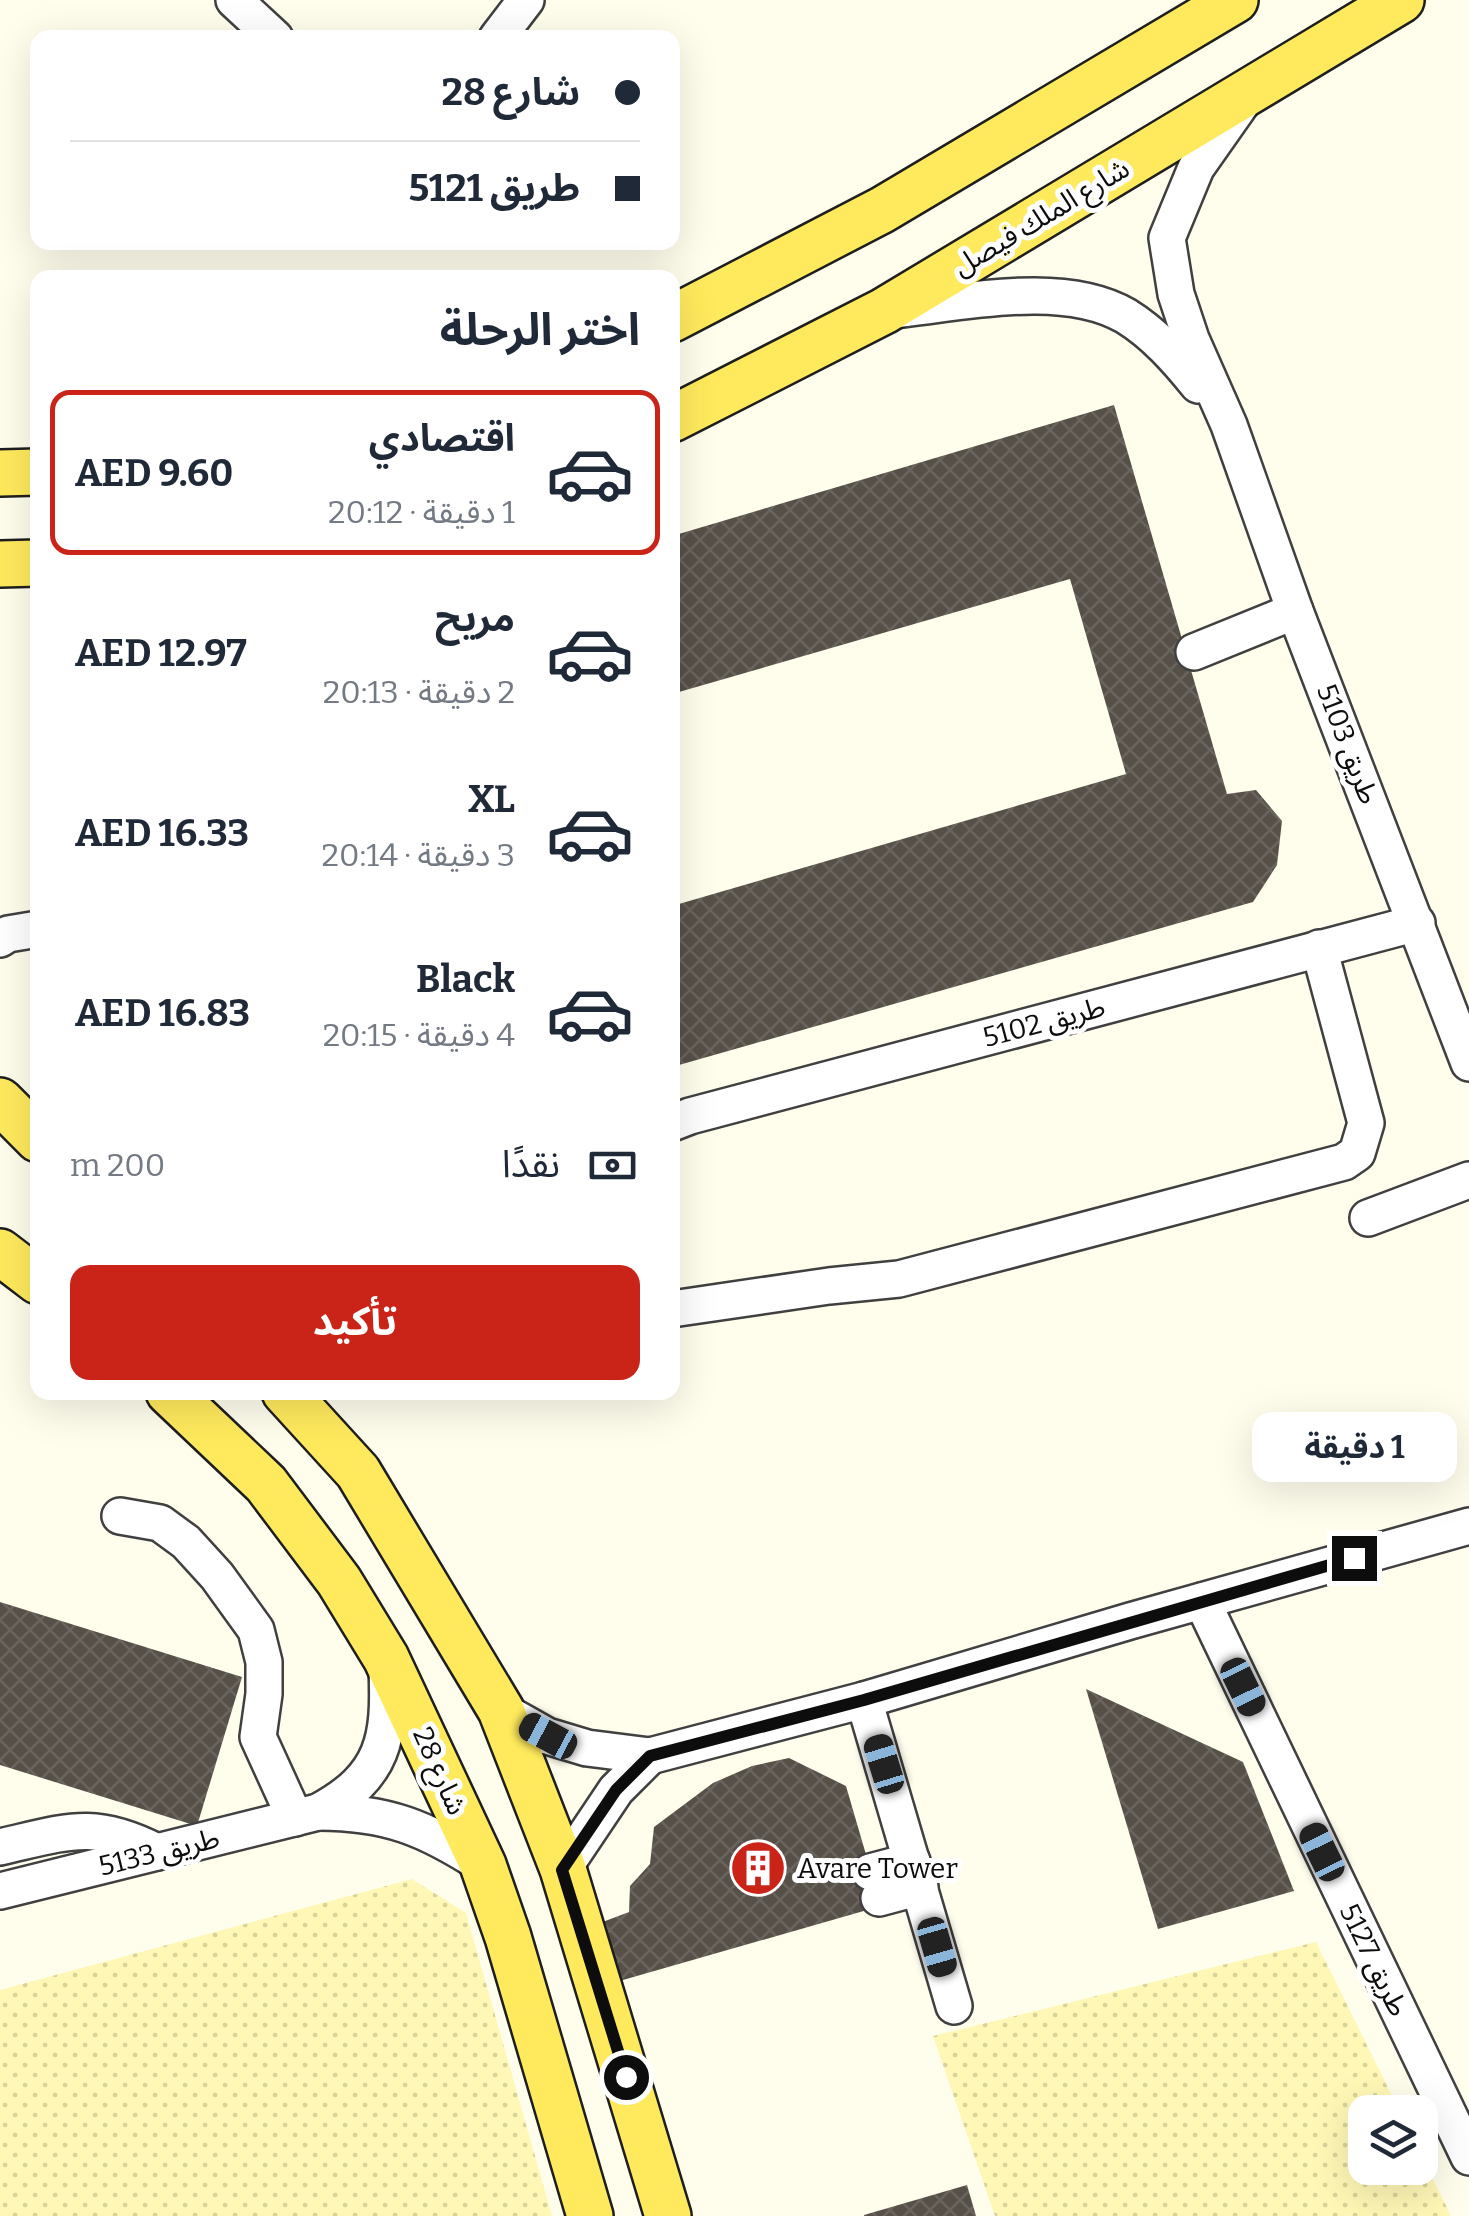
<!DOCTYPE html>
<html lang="ar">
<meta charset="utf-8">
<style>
body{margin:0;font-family:Bitter,"Noto Sans Arabic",serif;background:#f2f2f3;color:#1f2937;direction:rtl;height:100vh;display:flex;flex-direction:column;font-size:38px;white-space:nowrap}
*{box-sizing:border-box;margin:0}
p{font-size:32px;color:#747a83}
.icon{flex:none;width:55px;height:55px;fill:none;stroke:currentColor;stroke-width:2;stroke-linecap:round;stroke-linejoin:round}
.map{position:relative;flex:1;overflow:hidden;direction:ltr}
.drawer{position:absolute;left:30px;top:270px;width:650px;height:1130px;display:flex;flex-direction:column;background:#fff;border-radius:20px;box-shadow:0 10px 40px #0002;direction:rtl}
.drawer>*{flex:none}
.guide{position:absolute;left:30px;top:30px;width:650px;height:220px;border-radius:20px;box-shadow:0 10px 40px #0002;direction:rtl;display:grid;align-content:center;height:220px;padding:0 40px;background:#fff}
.fabs{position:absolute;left:1348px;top:2095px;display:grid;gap:20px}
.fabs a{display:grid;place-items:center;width:90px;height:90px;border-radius:20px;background:#fff;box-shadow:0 10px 40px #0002;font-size:50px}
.end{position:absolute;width:45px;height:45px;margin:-22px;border:12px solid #0d0d0d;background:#fff;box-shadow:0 0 0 5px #fff}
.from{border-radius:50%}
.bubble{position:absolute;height:70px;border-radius:20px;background:#fff;box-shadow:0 10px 40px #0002;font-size:32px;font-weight:700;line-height:70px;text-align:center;direction:rtl}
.car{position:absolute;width:30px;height:60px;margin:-30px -15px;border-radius:12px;box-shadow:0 0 8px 2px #0007;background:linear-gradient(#222 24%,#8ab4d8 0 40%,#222 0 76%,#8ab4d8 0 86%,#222 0)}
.guide b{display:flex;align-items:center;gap:35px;height:95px;font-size:38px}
.guide b+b{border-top:2px solid #e0e1e3}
.guide i{width:25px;height:25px;background:#1f2937}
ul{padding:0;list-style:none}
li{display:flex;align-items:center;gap:30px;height:165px;margin:0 20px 15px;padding:0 20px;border:5px solid transparent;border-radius:20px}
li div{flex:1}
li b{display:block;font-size:38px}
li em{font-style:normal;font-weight:700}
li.on{border-color:#ca2418}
li>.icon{width:90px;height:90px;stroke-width:1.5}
h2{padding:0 40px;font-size:45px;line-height:120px}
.pay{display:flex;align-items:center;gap:25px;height:110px;padding:0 40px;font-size:38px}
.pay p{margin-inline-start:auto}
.action{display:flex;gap:20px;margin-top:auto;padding:20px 40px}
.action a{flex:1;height:115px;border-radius:20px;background:#ca2418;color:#fff;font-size:40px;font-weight:700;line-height:115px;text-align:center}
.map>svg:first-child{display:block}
</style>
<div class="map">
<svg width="1469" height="2216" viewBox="0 0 1469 2216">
<defs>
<pattern id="sand-dots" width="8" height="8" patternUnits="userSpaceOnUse" patternTransform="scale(2.5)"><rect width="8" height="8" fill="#fff7b5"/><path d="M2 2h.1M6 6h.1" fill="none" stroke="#d9d39a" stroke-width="1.8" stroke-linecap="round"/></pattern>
<pattern id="building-cross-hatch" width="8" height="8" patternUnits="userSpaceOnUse" patternTransform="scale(2.5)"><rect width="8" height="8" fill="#575048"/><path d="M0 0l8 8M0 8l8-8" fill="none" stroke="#6a645e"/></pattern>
</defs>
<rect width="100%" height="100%" fill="#fffeed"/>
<g fill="url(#sand-dots)">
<path d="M 412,1879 L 466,1913 L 552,2216 L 0,2216 L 0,1990 Z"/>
<path d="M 1316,1942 L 1400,2112 L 1365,2112 L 1365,2168 L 1420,2168 L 1420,2153 L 1451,2216 L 995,2216 L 933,2036 Z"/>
</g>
<g fill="url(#building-cross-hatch)">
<path d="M 1114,405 L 1227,794 L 1256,790 L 1282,821 L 1277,865 L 1253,902 L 672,1067 L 672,906 L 1126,774 L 1070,579 L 672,694 L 672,536 Z"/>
<path d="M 0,1602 L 242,1677 L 197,1826 L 0,1765 Z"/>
<path d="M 1086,1689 L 1243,1762 L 1294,1891 L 1158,1929 Z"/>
<path d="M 789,1758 L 846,1786 L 881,1906 L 616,1982 L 600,1923 L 629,1912 L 630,1886 L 650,1864 L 654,1827 L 713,1783 L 752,1766 Z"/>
<path d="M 967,2185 L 976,2216 L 864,2216 L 864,2215 Z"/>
</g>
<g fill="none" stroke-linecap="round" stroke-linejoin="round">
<g stroke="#404040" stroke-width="40">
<g id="minor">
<path d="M 234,0 L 275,38"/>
<path d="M 497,38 L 526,0"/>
<path d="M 1241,104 L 1196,168 L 1167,238 L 1176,294 L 1191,339 L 1229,425 L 1295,611 L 1469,1063"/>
<path d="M 892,310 C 962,303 1063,279 1126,316 C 1155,334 1177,359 1198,385"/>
<path d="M 1194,652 L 1295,611"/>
<path d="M 0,939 L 8,934 L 38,929"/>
<path d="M 672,1123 L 690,1116 L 1417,923"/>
<path d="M 1368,1218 L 1469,1180"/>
<path d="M 672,1309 L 829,1286 L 899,1279 L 1344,1162 L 1357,1153 L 1366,1123 L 1319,948"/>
<path d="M 120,1516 L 160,1523 L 186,1542 L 217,1576 L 256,1630 L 264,1662 L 264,1694 L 258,1737 L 295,1818"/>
<path d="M 1202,1601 L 1469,2157"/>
<path d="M 864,1700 L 954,2006"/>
<path d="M 501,1710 L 547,1736 L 587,1748 L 650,1756 L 864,1700 L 1130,1621 L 1469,1526"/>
<path d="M 318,1812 C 387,1812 426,1828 483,1865"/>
<path d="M 0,1847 C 66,1832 93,1819 157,1852"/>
<path d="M 563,1869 L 616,1790 L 650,1756"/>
<path d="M 870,1872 L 912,1861"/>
<path d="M 0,1891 L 318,1812 C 385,1776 390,1738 387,1669"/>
<path d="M 879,1898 L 920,1887"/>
</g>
</g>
<g stroke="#1e1e1e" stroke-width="50">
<g id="major">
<path d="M 672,319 L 882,210 L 1235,0"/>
<path d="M 672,419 L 884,311 L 1401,0"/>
<path d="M 0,473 L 38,472"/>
<path d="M 0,564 L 38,563"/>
<path d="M 0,1101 L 38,1139"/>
<path d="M 0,1252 L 38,1281"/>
<path d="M 169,1392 L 266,1484 L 339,1581 L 386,1658 L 483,1865 L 508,1937 L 590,2216"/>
<path d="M 285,1392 L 358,1472 L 501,1710 L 563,1869 L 668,2216"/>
</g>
</g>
<use href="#minor" stroke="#fff" stroke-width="35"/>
<use href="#major" stroke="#ffea5d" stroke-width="45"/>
</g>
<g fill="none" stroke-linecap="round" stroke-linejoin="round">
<path stroke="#0d0d0d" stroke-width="12" d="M 626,2077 L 562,1870 L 616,1790 L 650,1756 L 864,1700 L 1354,1558"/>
</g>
<defs>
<g id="building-disc" transform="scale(2.875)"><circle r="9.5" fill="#ca2418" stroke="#fff"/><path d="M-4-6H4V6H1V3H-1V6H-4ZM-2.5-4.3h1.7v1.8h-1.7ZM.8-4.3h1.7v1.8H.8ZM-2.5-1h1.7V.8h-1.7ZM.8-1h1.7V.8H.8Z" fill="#fff"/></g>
</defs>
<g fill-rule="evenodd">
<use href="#building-disc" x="758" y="1868"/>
</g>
<g text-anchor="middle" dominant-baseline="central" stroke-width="10" stroke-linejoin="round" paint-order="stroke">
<g font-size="28" fill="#0d0d0d" stroke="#fff">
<text transform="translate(1041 217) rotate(-31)">شارع الملك فيصل</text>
<text transform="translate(1348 744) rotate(69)">طريق 5103</text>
<text transform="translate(1044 1022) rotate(-15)">طريق 5102</text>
<text transform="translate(440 1771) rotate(66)">شارع 28</text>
<text transform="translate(159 1852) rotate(-14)">طريق 5133</text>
<text transform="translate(1374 1960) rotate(64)">طريق 5127</text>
</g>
<g font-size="28" fill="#0d0d0d" stroke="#fff" text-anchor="start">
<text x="797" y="1868">Avare Tower</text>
</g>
</g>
</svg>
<div class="fabs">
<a><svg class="icon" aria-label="layers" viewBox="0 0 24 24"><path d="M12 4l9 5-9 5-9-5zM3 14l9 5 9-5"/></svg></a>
</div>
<i class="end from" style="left:626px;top:2077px"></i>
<i class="end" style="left:1354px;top:1558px"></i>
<div class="bubble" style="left:1252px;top:1412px;width:205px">1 دقيقة</div>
<i class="car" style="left:1243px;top:1687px;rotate:154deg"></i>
<i class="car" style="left:548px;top:1736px;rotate:298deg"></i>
<i class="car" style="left:884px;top:1764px;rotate:343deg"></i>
<i class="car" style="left:1322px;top:1852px;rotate:334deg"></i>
<i class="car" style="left:937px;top:1947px;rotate:164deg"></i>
<div class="guide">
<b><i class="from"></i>شارع 28</b>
<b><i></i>طريق 5121</b>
</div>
<section class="drawer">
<h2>اختر الرحلة</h2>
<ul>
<li class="on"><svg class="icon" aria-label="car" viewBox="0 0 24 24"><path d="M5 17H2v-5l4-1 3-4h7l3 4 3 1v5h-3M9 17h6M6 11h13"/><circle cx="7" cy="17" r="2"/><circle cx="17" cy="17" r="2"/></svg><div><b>اقتصادي</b><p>1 دقيقة · 20:12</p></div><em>AED 9.60</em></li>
<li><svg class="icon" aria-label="car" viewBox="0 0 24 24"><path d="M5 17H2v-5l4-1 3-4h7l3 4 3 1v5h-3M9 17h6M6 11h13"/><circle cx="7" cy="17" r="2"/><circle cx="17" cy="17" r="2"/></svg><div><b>مريح</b><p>2 دقيقة · 20:13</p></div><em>AED 12.97</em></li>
<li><svg class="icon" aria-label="car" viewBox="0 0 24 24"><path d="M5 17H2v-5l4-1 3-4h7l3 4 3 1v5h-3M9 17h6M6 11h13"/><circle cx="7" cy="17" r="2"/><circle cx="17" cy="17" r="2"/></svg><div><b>XL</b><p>3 دقيقة · 20:14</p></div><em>AED 16.33</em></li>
<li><svg class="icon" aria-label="car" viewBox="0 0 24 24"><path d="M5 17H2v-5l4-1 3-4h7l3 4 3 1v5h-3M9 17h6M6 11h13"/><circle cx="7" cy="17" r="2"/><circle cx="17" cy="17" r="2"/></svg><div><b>Black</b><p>4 دقيقة · 20:15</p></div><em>AED 16.83</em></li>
</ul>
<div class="pay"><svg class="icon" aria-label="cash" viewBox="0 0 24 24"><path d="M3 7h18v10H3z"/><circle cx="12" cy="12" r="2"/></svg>نقدًا<p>200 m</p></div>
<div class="action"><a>تأكيد</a></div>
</section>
</div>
